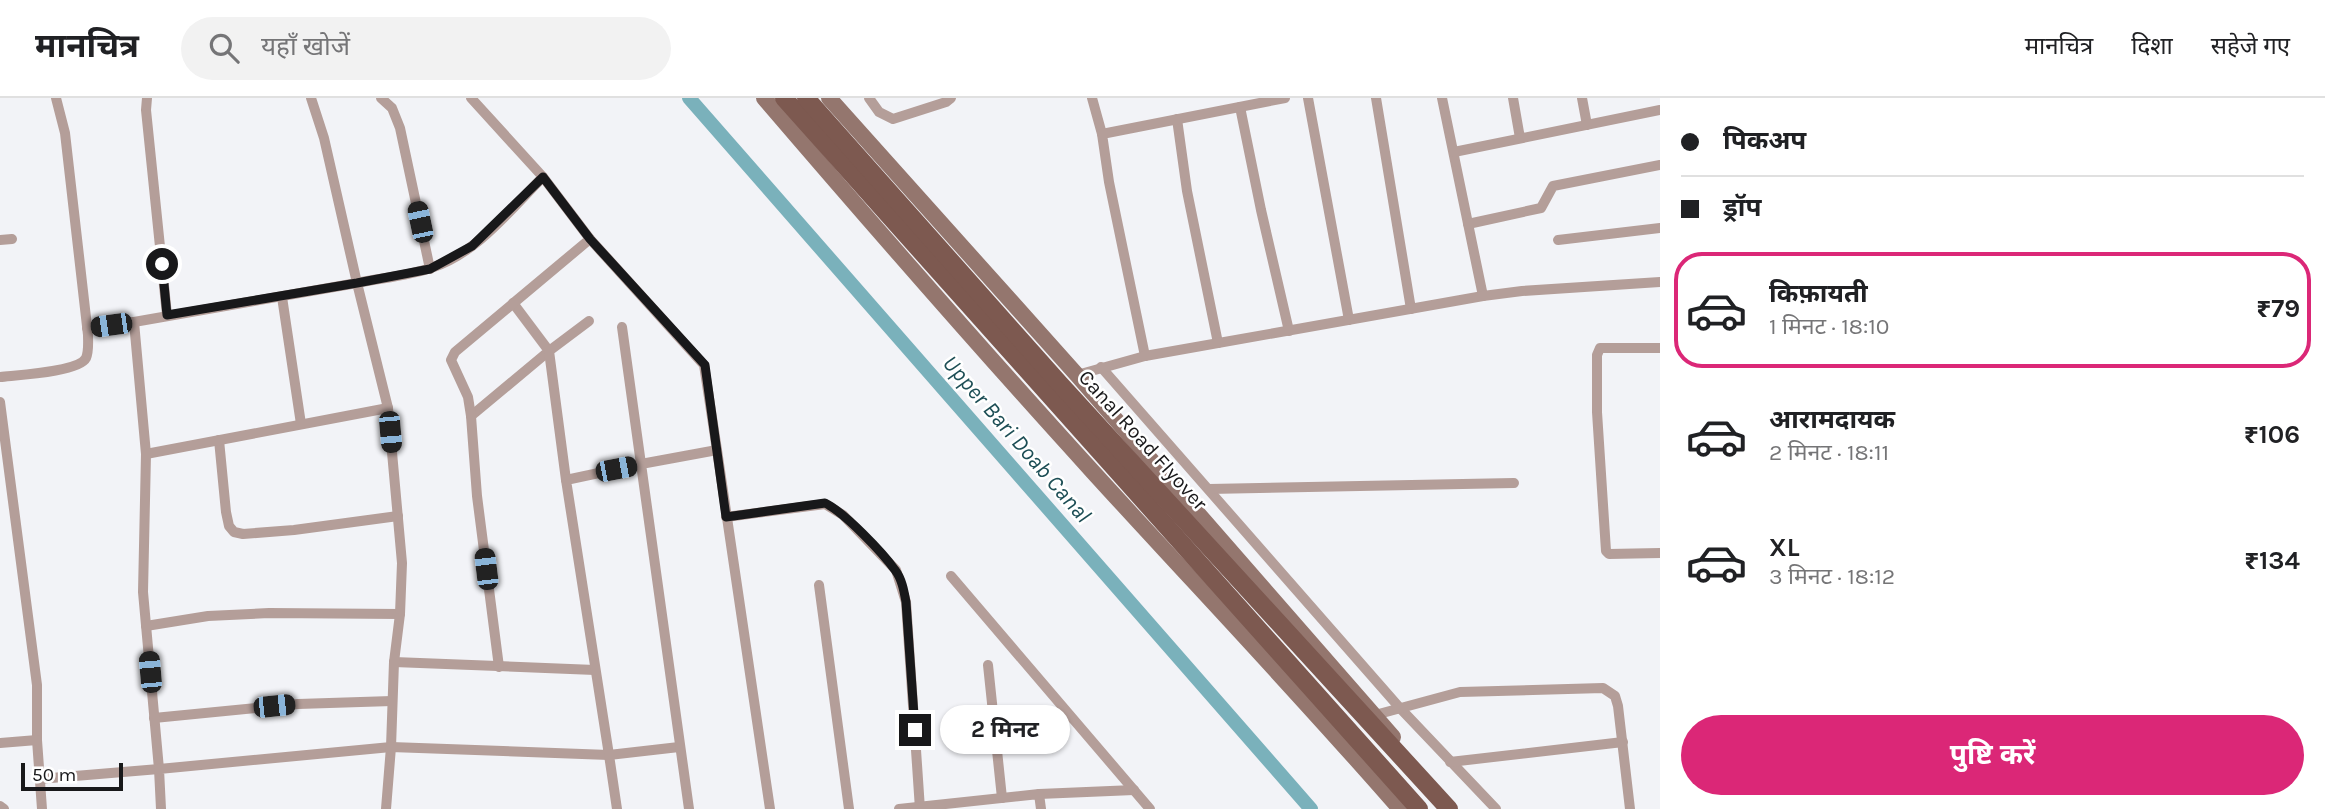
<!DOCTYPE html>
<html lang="hi">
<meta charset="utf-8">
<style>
body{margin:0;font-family:Karla,"Noto Sans Devanagari",sans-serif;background:#f2f2f2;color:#202124;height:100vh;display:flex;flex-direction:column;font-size:26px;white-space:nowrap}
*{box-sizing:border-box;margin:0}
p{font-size:23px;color:#757577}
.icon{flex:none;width:38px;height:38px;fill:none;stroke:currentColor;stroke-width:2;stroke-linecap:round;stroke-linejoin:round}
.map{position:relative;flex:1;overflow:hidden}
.details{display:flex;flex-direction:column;background:#fff;width:665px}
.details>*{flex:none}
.guide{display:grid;align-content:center;height:154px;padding:0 21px;background:#fff}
.scale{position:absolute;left:21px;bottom:18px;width:102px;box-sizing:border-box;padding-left:7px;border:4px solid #18181a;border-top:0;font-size:19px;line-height:24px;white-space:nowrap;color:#18181a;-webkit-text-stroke:5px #fff;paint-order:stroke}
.end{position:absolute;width:32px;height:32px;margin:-16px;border:9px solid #18181a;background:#fff;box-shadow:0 0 0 4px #fff}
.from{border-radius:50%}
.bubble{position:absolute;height:49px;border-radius:24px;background:#fff;box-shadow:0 2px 5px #0004;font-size:23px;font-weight:700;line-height:49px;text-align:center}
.car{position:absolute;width:21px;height:42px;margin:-21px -10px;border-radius:9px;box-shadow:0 0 5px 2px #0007;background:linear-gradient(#222 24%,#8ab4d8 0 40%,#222 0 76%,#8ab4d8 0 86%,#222 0)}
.guide b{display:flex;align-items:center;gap:24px;height:66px;font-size:26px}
.guide b+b{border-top:2px solid #e0e0e0}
.guide i{width:18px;height:18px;background:#202124}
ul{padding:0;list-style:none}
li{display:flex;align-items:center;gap:21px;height:116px;margin:0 14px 10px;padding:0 7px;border:4px solid transparent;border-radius:28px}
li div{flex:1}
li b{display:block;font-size:26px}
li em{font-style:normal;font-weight:700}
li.active{border-color:#db2777}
li>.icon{width:63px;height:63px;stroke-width:1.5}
.action{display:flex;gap:14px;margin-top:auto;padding:14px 21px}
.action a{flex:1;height:80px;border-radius:42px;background:#db2777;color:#fff;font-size:28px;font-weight:700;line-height:80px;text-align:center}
header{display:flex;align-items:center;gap:42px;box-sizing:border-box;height:98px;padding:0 35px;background:#fff;border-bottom:2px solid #e0e0e0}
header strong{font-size:33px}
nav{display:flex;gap:38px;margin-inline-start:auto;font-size:24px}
.search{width:490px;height:63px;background:#f2f2f2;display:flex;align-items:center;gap:18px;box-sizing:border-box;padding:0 24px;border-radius:38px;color:#757577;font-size:26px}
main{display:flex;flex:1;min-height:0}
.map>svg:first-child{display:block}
</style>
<header>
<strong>मानचित्र</strong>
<div class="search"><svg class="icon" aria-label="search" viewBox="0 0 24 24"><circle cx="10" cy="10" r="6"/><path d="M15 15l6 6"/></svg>यहाँ खोजें</div>
<nav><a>मानचित्र</a><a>दिशा</a><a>सहेजे गए</a></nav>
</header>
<main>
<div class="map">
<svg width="1660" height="711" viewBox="0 0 1660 711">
<rect width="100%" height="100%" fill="#f2f3f7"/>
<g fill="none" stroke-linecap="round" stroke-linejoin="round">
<path stroke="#7ab1bb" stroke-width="14" d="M 689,0 L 1311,711"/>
<g stroke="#b49e99" stroke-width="10">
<path d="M 147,0 L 146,12 L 167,217"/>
<path d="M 381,0 L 392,10 L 400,30 L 430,171"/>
<path d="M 471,0 L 543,79"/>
<path d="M 869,0 L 879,14 L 893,21 L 946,4 L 951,0"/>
<path d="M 1092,0 L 1102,36"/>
<path d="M 1308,0 L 1349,222"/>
<path d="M 1376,0 L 1411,211"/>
<path d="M 1442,0 L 1483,198"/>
<path d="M 1513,0 L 1520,40"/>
<path d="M 1582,0 L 1587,27"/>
<path d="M 1240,9 L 1261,112 L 1289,233"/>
<path d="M 1177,21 L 1187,93 L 1218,245"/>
<path d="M 1454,54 L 1660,12"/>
<path d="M 1468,126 L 1541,110 L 1553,88 L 1660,67"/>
<path d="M 0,142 L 12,141"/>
<path d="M 1558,142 L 1660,130"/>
<path d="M 282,199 L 301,326"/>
<path d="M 87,230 L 134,224"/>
<path d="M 1660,250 L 1600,250 L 1597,257 L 1597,314 L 1606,453 L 1609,456 L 1660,455"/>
<path d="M 1145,258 L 1109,84 L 1102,36 L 1285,0"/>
<path d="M 1101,269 L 1399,609 L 1496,711"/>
<path d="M 1077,277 L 1145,258 L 1483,198 L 1522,193 L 1660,184"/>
<path d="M 0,279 C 17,277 79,274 86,260 C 89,253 88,244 88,237 L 65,35 L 56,0"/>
<path d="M 0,304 L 37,587 L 37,642 L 42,711"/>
<path d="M 471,318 L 549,253 L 513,205"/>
<path d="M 219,342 L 226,414 L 229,428 L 234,434 L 243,436 L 294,432 L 398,418"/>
<path d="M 146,356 L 134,224 L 357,185 L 324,40 L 311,0"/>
<path d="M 566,382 L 549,253 L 589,223"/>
<path d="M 1209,391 L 1514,385"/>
<path d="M 726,419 L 825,406 L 843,417 L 896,472 L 906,504 L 920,711"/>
<path d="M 951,478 L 1150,711"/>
<path d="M 819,487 L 849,711"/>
<path d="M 146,528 L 208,518 L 269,515 L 400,516"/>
<path d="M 394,564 L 595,572"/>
<path d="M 988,567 L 1002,700"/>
<path d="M 499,569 L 477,398 L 471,318 L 468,299 L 451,262 L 455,254 L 590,141"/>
<path d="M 1375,617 L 1460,594 L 1603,590 L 1615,598 L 1618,608 L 1630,711"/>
<path d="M 154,620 L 298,606 L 392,603"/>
<path d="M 0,645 L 37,642"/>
<path d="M 1450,664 L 1623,644"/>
<path d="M 39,681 L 159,671 L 143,494 L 146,356 L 388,310"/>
<path d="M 1039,696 L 1134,692"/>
<path d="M 0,708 L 4,711"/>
<path d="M 161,711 L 159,671 L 391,649 L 394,564 L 400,516 L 402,465 L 388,310 L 357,185 C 381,180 407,178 431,170 C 476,156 510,112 543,79 L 590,141 L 704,267 L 717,352"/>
<path d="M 386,711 L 391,649 L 609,657 L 566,382 L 641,366 L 622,229"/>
<path d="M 617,711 L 609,657 L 679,649"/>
<path d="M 689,711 L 641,366 L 717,352 L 770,711"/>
<path d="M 899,711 L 1039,696 L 1041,711"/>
</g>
<g stroke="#94766e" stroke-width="16">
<path d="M 764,0 C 872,126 981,251 1093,374 C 1195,486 1300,596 1400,711"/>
<path d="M 829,0 L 1077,277 L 1393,639"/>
</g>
<g stroke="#7d5950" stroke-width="18">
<path d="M 784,0 L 1419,711"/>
<path d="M 806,0 L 1060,286 L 1449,711"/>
</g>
</g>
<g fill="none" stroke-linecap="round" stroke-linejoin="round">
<path stroke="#18181a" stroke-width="9" d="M 162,166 L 167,217 L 357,185 L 430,171 L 472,148 L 543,79 L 590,141 L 705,267 L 726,419 L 825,405 C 844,414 883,455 895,472 C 902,481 904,493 906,504 L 915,632"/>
</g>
<g text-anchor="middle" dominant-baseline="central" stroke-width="5" stroke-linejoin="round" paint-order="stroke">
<g font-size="21" fill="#18181a" stroke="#fff">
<text transform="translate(1143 342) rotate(48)">Canal Road Flyover</text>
</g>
<g font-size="23" font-style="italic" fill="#1d4e55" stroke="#fff">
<text transform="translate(1017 341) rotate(49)">Upper Bari Doab Canal</text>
</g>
</g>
</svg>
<div class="scale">50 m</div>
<i class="end from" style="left:162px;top:166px"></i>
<i class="end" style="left:915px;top:632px"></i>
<div class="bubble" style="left:940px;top:607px;width:130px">2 मिनट</div>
<i class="car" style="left:420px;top:124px;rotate:348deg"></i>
<i class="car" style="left:111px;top:227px;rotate:262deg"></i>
<i class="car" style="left:390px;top:334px;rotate:175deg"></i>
<i class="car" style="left:616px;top:371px;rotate:79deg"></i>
<i class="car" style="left:486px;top:471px;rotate:353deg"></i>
<i class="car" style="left:150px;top:574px;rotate:355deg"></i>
<i class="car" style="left:274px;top:608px;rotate:84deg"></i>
</div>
<section class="details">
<div class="guide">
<b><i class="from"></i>पिकअप</b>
<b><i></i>ड्रॉप</b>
</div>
<ul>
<li class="active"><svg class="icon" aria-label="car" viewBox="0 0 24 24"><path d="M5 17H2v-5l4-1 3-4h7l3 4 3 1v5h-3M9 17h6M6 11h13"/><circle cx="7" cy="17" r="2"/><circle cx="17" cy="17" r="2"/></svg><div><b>किफ़ायती</b><p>1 मिनट · 18:10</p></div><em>₹79</em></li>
<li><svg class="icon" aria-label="car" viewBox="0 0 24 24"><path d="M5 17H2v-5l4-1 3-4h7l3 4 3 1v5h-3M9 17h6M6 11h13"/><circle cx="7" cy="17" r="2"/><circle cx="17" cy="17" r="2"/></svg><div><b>आरामदायक</b><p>2 मिनट · 18:11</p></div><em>₹106</em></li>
<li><svg class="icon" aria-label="car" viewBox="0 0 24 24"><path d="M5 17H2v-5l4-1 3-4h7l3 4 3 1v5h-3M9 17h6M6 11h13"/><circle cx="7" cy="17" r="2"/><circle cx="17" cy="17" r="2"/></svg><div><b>XL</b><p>3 मिनट · 18:12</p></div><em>₹134</em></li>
</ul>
<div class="action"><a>पुष्टि करें</a></div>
</section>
</main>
